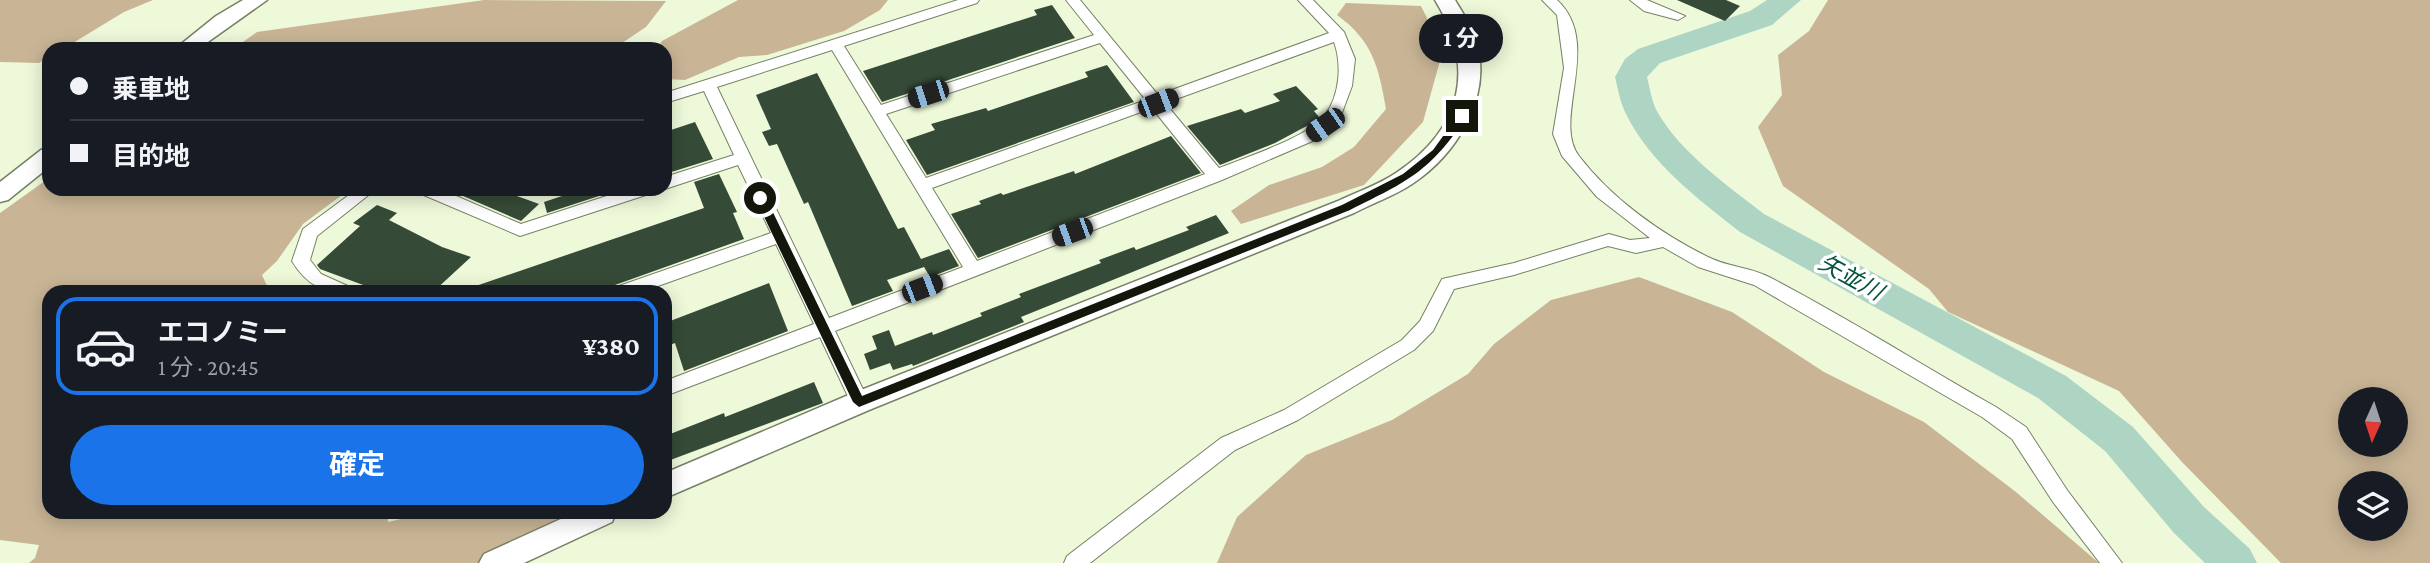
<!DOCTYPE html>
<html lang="ja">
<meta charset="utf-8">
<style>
body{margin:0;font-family:"Crimson Pro","Noto Sans JP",serif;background:#242831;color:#f1f3f6;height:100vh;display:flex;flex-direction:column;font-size:26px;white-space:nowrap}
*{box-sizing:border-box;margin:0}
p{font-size:23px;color:#9ea1a6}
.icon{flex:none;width:38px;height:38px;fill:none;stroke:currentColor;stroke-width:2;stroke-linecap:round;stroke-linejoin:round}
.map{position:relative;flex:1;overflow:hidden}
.panel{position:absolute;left:42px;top:285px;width:630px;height:234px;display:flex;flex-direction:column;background:#171b24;border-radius:21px;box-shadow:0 4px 18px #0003}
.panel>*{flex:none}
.top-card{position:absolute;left:42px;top:42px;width:630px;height:154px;border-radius:21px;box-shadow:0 4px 18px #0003;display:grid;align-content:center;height:154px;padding:0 28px;background:#171b24}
.needle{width:46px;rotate:183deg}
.tools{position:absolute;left:2338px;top:387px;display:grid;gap:14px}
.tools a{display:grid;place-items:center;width:70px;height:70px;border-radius:50%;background:#171b24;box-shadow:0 4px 18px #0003;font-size:35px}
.end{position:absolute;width:32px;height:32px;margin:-16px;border:9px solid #12160b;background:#fff;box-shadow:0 0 0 4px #fff}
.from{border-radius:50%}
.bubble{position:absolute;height:49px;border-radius:24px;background:#171b24;box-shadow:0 4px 18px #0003;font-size:23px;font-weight:700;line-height:49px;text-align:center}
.car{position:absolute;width:21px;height:42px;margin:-21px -10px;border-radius:9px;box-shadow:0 0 5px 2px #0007;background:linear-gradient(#222 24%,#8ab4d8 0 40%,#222 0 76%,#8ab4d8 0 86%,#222 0)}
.top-card b{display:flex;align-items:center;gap:24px;height:66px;font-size:26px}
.top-card b+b{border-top:2px solid #363941}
.top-card i{width:18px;height:18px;background:#f1f3f6}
ul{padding:12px 0 0;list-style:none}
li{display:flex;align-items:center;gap:21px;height:98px;margin:0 14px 10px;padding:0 14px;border:4px solid transparent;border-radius:21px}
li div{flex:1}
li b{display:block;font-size:26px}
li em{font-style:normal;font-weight:700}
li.active{border-color:#1a73e8}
li>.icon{width:63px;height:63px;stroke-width:1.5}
.cta{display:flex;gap:14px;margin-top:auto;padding:14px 28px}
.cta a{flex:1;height:80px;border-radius:42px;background:#1a73e8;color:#fff;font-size:28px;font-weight:700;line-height:80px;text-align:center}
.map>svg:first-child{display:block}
</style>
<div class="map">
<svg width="2430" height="563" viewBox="0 0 2430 563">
<rect width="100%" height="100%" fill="#eef9da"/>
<g fill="#c9b596" fill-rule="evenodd">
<path d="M 0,0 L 153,0 L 124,12 L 63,49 L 49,49 L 49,57 L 39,63 L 0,62 Z"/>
<path d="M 484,0 L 666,1 L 646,27 L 613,49 L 233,49 L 257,32 Z"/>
<path d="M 738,0 L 888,0 L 880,10 L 844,31 L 767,55 L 739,57 L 685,80 L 665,79 L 665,49 L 657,49 L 662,41 Z"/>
<path d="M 1828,0 L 2430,0 L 2430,563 L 2281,563 L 2182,462 L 2119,391 L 1948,312 L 1929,289 L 1783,186 L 1758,127 L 1782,95 L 1778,55 L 1809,31 ZM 2396,399 L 2396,444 L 2350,444 L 2350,399 ZM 2396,483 L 2396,528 L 2350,528 L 2350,483 Z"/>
<path d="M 1346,3 L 1421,6 L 1443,50 L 1423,122 L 1364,185 L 1241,224 L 1231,211 L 1269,185 L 1322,167 L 1354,147 L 1386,109 C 1379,68 1373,41 1337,15 Z"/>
<path d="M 49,178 L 49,189 L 350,189 L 303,224 L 277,261 L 262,275 L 270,292 L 49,292 L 49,513 L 388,513 L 388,522 L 426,513 L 611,513 L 493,563 L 29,563 L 35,558 L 39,545 L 0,540 L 0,213 Z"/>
<path d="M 1639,277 L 1732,312 L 1824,372 L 1924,422 L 2016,492 L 2099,563 L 1217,563 L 1237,517 L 1306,455 L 1392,420 L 1468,374 L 1494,344 L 1551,300 Z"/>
</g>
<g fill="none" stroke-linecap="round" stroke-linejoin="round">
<path fill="#aed5c4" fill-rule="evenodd" d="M 1767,0 L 1801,0 L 1772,25 L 1660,63 L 1647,77 C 1650,89 1652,103 1658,113 C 1682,154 1728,186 1764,214 L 2066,376 L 2133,427 L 2204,507 L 2250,549 L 2257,563 L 2205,563 L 2174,533 L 2105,451 L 2038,398 L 1740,232 C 1698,199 1650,163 1626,114 C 1620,102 1618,89 1615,77 L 1625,59 L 1638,49 L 1750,11 Z"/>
</g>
<g fill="#364b37">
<path d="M 1677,0 L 1726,0 L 1740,6 L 1725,21 Z"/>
<path d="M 1052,5 L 1075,38 L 882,102 L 863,71 L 1037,15 L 1034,10 Z"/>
<path d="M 1107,65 L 1134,102 L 927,175 L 906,140 L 935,130 L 931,124 L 986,108 L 988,111 L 1029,97 L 1088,77 L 1085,72 Z"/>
<path d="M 817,73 L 898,229 L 904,227 L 921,259 L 949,249 L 959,266 L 930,277 L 924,267 L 887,280 L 893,291 L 852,306 L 808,202 L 804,204 L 777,144 L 769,146 L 762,132 L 771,129 L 756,95 Z"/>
<path d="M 1296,86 L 1318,109 L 1314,111 L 1319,117 L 1316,121 L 1275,143 L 1220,165 L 1187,126 L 1241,109 L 1245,113 L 1280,101 L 1273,94 Z"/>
<path d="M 695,122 L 713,159 L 665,174 L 665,132 Z"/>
<path d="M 1171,136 L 1201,173 L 978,258 L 951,214 L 981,204 L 979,201 L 1001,193 L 1003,195 L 1074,171 L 1075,174 Z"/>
<path d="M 719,174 L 737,212 L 733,213 L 744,239 L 615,285 L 610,292 L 467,292 L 467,289 L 704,208 L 694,182 Z"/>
<path d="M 447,189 L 498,189 L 539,204 L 521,221 Z"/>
<path d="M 573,189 L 600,189 L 602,195 L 547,213 L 544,202 L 574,192 Z"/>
<path d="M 377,205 L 397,213 L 389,220 L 442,247 L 471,257 L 433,292 L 382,292 L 320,269 L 317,265 L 360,226 L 353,223 Z"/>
<path d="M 1216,215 L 1229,233 L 1021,317 L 1024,322 L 913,366 L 912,364 L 893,370 L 890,363 L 870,370 L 864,354 L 877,349 L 872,336 L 889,330 L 895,346 L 932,332 L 933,335 L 982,316 L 980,313 L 1021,297 L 1019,294 L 1101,263 L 1099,260 L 1134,247 L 1136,250 L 1189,230 L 1186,227 Z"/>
<path d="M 769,283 L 788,331 L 684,371 L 675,343 L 670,345 L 665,323 Z"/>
<path d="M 814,382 L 823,403 L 665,462 L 665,436 L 724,413 L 725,417 Z"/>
</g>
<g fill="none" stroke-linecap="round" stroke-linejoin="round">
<g stroke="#778165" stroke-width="2">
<g id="street">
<path d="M 958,0 L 979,0 L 977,3 L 844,46 L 881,105 L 1094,35 L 1066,0 L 1080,0 L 1158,95 L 1329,33 L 1298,0 L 1313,0 L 1344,32 L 1355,59 L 1352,86 L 1340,118 L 1315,140 L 1222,180 L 835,331 L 869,402 L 867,407 L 860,410 L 853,407 L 820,337 L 665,396 L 665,381 L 814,324 L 776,244 L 641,292 L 613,292 L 616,287 L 771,233 L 738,165 L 665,189 L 665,177 L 734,155 L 704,91 L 665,103 L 665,93 ZM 1334,42 C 1342,64 1340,95 1325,115 C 1311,136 1244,158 1219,168 L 1165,103 ZM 1100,43 L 1146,100 L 926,178 L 886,114 ZM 832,50 L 963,267 L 829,318 L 717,87 ZM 1152,108 L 1205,174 L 977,261 L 932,188 Z"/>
<path d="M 1542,0 L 1557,0 C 1604,43 1551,120 1579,156 C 1611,198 1661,234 1708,257 C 1727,267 1750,267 1769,277 C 1846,317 1920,364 1996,407 L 2026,427 L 2067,490 L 2122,563 L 2100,563 L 2053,502 L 2012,439 L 1982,417 L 1754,285 L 1698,267 L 1663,247 L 1636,253 L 1608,246 L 1514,275 L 1454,289 L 1433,331 L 1414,350 L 1298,420 L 1235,450 L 1090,563 L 1064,563 L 1067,556 L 1221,438 L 1284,410 L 1402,340 L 1420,321 L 1442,279 L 1514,263 L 1609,234 L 1630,240 L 1650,238 L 1597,197 L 1562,156 L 1553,134 L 1564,68 L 1557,15 Z"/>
<path d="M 1630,0 L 1647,0 L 1685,16 L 1678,20 L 1644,11 Z"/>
<path d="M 357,189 L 376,189 L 317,236 L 310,260 L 321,274 L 350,287 L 353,292 C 324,293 307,286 292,261 L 303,229 Z"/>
<path d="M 417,189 L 440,189 L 521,224 L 628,189 L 654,189 L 652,193 L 520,236 L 419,193 Z"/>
</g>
</g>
<g stroke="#778165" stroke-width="3">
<g id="secondary">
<path d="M 243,0 L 267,0 L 198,49 L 175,49 L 216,16 Z"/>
<path d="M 1435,0 L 1455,0 C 1464,15 1474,30 1478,48 C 1490,101 1455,156 1412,184 C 1394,196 1373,203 1354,213 L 869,410 L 665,498 L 665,473 L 851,394 L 1338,201 C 1357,192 1378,185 1396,173 C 1463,128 1476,67 1435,0 Z"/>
<path d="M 49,147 L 49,167 L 8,200 L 0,202 L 0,182 L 41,150 Z"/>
<path d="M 574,513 L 616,513 L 612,522 L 524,563 L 479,563 L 484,554 Z"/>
</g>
</g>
<use href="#street" fill="#fff" fill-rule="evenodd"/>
<use href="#secondary" fill="#fff" fill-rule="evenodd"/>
</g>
<path fill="#12160b" d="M 1459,114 L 1467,116 C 1430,172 1408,181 1350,210 L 859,407 L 853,402 L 755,198 L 760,194 L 766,198 L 862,396 L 1342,205 L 1403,174 L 1433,150 Z"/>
<g text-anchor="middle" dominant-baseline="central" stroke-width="7" stroke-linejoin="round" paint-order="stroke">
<g font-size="23" font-style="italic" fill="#06533e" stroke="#fff">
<text transform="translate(1851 277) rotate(29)">矢並川</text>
</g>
</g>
</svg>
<div class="tools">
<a><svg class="needle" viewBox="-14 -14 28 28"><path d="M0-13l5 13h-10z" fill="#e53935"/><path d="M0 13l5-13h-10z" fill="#9ea1a6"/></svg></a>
<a><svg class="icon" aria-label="layers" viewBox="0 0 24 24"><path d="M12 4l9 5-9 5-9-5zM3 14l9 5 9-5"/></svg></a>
</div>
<i class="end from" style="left:760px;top:198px"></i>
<i class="end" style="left:1462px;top:116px"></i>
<div class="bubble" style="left:1419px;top:14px;width:84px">1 分</div>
<i class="car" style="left:928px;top:94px;rotate:252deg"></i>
<i class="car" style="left:1158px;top:103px;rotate:69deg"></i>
<i class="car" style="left:1325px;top:125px;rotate:235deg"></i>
<i class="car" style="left:1072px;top:232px;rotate:250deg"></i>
<i class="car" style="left:922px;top:288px;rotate:69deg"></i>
<div class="top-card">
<b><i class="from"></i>乗車地</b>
<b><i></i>目的地</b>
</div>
<section class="panel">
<ul>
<li class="active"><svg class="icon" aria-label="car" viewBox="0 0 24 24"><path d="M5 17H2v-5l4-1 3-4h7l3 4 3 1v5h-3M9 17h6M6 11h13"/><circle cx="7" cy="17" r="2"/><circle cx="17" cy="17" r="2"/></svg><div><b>エコノミー</b><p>1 分 · 20:45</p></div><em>¥380</em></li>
</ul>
<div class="cta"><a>確定</a></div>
</section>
</div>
